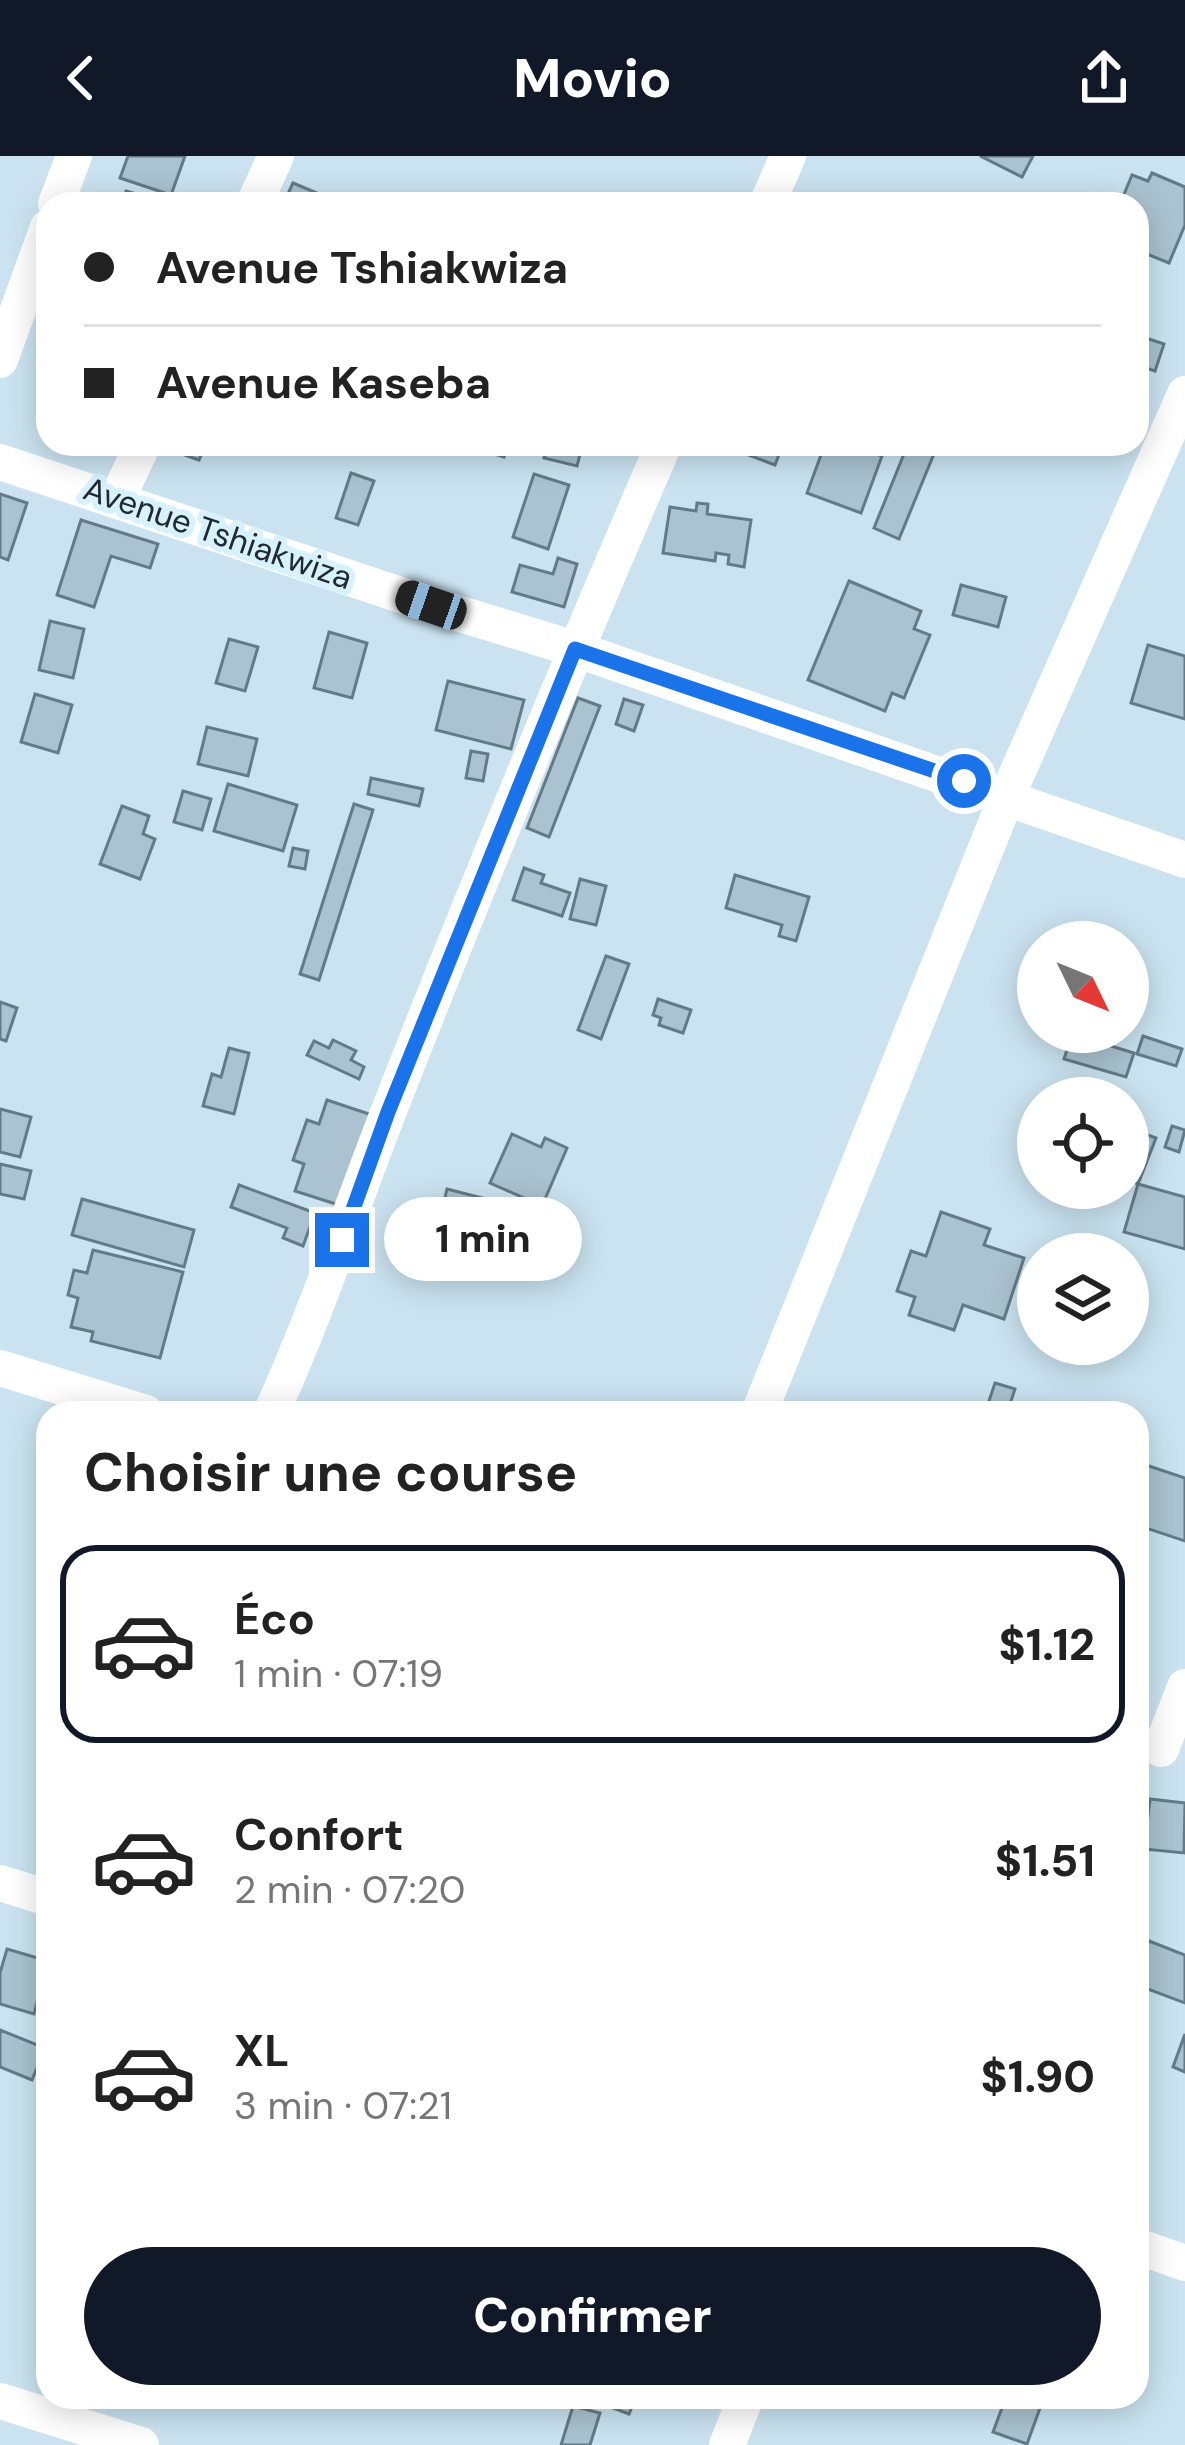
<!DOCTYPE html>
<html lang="fr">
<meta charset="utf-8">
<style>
body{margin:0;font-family:"DM Sans",sans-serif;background:#f2f2f2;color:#222;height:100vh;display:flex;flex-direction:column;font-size:45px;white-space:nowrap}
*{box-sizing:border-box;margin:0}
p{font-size:39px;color:#767676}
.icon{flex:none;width:66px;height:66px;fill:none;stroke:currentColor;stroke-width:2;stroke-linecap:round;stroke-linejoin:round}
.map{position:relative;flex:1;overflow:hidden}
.side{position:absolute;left:36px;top:1245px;width:1113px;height:1008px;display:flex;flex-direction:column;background:#fff;border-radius:36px;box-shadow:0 6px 30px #0003}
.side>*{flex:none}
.banner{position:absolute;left:36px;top:36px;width:1113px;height:264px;border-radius:36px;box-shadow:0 6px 30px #0003;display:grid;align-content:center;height:264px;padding:0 48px;background:#fff}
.needle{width:78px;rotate:133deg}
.fabs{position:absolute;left:1017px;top:765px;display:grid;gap:24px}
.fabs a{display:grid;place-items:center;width:132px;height:132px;border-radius:50%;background:#fff;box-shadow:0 6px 30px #0003;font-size:60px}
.end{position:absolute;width:54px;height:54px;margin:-27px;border:15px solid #1a73e8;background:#fff;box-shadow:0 0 0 6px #fff}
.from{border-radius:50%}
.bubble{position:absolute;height:84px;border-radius:42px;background:#fff;box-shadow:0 6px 30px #0003;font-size:39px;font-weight:800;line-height:84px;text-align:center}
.car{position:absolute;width:36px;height:72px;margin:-36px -18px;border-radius:15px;box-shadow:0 0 9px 3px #0007;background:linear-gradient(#222 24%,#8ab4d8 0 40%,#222 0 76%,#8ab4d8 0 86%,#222 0)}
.banner b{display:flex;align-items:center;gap:42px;height:114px;font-size:45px}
.banner b+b{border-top:3px solid #e0e0e0}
.banner i{width:30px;height:30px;background:#222}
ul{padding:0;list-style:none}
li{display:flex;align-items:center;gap:36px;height:198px;margin:0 24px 18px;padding:0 24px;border:6px solid transparent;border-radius:36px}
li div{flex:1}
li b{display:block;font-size:45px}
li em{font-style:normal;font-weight:800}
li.selected{border-color:#111827}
li>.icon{width:108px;height:108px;stroke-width:1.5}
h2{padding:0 48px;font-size:54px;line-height:144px}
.primary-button{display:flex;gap:24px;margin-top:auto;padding:24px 48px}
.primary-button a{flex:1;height:138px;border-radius:72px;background:#111827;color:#fff;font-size:48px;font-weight:800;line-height:138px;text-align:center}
header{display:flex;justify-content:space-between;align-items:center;height:156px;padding:0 48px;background:#111827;color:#fff;font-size:54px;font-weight:800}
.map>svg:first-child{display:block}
</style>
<header><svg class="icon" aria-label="back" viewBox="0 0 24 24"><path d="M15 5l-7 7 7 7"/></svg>Movio<svg class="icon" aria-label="share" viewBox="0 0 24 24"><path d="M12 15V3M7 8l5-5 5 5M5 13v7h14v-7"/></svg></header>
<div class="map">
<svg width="1185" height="2289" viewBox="0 0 1185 2289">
<rect width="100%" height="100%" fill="#cbe3f1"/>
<g fill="#abc3d0" stroke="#647b87" stroke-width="3">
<path d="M 128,0 L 185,0 L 171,39 L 120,22 Z"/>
<path d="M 980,0 L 1033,0 L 1022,21 Z"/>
<path d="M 1152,17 L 1185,31 L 1185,69 L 1169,107 L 1137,94 L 1137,48 L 1120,48 L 1132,19 L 1148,25 Z"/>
<path d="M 293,27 L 324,40 L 320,48 L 301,48 L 286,42 Z"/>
<path d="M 126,35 L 170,48 L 122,48 Z"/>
<path d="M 1137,179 L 1164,188 L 1155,215 L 1137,209 Z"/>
<path d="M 170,288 L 206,288 L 199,304 L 168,293 Z"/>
<path d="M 465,288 L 509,288 L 504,301 Z"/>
<path d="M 548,288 L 581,295 L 577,310 L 544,302 Z"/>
<path d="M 720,288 L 783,288 L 775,309 Z"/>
<path d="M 825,288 L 849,288 L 882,300 L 861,357 L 807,337 Z"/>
<path d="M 908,288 L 938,288 L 899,383 L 874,372 Z"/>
<path d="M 351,317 L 374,325 L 358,369 L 336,362 Z"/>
<path d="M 534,318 L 569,329 L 548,393 L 513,381 Z"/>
<path d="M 0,338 L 27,347 L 8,404 L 0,401 Z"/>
<path d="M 697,347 L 708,348 L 707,358 L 751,364 L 744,411 L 728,408 L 729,399 L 716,397 L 715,405 L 663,397 L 670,351 L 696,355 Z"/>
<path d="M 81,364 L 158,388 L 150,412 L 111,400 L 94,451 L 57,439 Z"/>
<path d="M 558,402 L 577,408 L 564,451 L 512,436 L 520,409 L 553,418 Z"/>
<path d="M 849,425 L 921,455 L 914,473 L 930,479 L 904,542 L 892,537 L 885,555 L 808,524 Z"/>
<path d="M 961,429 L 1006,441 L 998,471 L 953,459 Z"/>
<path d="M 50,465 L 84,473 L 73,522 L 39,514 Z"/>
<path d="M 329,476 L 367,487 L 352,542 L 314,532 Z"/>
<path d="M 229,483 L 258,491 L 245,535 L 216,527 Z"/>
<path d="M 1148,489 L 1185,500 L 1185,563 L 1131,547 Z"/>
<path d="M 448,525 L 524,544 L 511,593 L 436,574 Z"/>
<path d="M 35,538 L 72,549 L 58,597 L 21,586 Z"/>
<path d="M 578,542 L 600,550 L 549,681 L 527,672 Z"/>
<path d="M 624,543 L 643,549 L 634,575 L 616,568 Z"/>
<path d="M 207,571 L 257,583 L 248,620 L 198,608 Z"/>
<path d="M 471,595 L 488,598 L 483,625 L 466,622 Z"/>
<path d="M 371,622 L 423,633 L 419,650 L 368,638 Z"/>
<path d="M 228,628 L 297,649 L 283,695 L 214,675 Z"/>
<path d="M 183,635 L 211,643 L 202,674 L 174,666 Z"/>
<path d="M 354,648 L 373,654 L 319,824 L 300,818 Z"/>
<path d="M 122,650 L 149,660 L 143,678 L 155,683 L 140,723 L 100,708 Z"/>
<path d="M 293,692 L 308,695 L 305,713 L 289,710 Z"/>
<path d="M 524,712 L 544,719 L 541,727 L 570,737 L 562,760 L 513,744 Z"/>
<path d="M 735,719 L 809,741 L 796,785 L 779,780 L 782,769 L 726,752 Z"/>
<path d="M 580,723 L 606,730 L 596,769 L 570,763 Z"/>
<path d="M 606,800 L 629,808 L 601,883 L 578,874 Z"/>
<path d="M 658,843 L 691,854 L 683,877 L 659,869 L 661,862 L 653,859 Z"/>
<path d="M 0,846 L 17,852 L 6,885 L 0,883 Z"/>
<path d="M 1072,878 L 1134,897 L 1126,921 L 1064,903 Z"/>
<path d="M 1143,880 L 1182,893 L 1176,910 L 1137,898 Z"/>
<path d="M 333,884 L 356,895 L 351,904 L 364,911 L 359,923 L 307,899 L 314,885 L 329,892 Z"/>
<path d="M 229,892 L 249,897 L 234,958 L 203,950 L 212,918 L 221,921 Z"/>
<path d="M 327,944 L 372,959 L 342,1050 L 295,1035 L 304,1008 L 293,1004 L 307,964 L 319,968 Z"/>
<path d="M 0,953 L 31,961 L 20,1001 L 0,996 Z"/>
<path d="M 1172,970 L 1185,974 L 1179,996 L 1165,991 Z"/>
<path d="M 1139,976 L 1156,982 L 1138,1028 L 1128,1024 L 1128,1005 Z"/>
<path d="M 512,978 L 541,991 L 545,982 L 567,992 L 542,1050 L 490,1027 Z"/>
<path d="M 0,1008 L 31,1015 L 24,1043 L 0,1038 Z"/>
<path d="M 1138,1028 L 1185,1041 L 1185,1093 L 1124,1076 Z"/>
<path d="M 239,1029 L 315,1057 L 303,1090 L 283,1082 L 287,1072 L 231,1051 Z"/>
<path d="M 447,1033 L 502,1047 L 497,1067 L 442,1054 Z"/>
<path d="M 82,1043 L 194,1074 L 184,1111 L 72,1079 Z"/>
<path d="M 941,1056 L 990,1073 L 984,1089 L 1024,1102 L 1004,1163 L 963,1149 L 954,1174 L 909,1159 L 915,1141 L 897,1135 L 911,1095 L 926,1100 Z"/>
<path d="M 93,1094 L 183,1116 L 160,1202 L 91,1185 L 93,1176 L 71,1171 L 78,1142 L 68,1139 L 74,1114 L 87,1117 Z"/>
<path d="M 995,1227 L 1015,1233 L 1007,1257 L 985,1257 Z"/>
<path d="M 1140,1307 L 1185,1322 L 1185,1385 L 1137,1369 Z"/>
<path d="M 1150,1643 L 1185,1647 L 1184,1697 L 1144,1693 Z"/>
<path d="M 1149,1785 L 1185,1799 L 1185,1847 L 1137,1829 L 1137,1816 Z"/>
<path d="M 7,1793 L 48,1805 L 34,1858 L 0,1848 L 0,1817 Z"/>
<path d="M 0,1874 L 45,1892 L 32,1924 L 0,1911 Z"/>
<path d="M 1185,1878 L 1185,1916 L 1173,1911 Z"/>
<path d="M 593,2241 L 636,2241 L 629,2258 L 592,2244 Z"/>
<path d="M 1006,2241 L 1044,2241 L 1027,2288 L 993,2276 Z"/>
<path d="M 573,2250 L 600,2257 L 590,2289 L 561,2289 Z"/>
</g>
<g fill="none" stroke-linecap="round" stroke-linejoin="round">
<g stroke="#fff" stroke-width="36">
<path d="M 56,48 L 74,0"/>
<path d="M 254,48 L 276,0"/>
<path d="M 767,48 L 788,0"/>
<path d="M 0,204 L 48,71"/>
<path d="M 0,306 L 431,449 L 575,493 L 1185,704"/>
<path d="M 117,343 L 143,288"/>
<path d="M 0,1212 L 146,1257"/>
<path d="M 271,1257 C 317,1157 350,1054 390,952 C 477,729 569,508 664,288"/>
<path d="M 759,1257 L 1007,640 L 1185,238"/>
<path d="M 1161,1593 L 1185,1531"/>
<path d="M 0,1727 L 48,1742"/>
<path d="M 1137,2090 L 1185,2107"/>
<path d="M 0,2245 L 141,2289"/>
<path d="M 727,2289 L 746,2241"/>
</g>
</g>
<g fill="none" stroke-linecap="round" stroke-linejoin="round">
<path stroke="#1a73e8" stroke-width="15" d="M 342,1084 L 388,956 L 575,493 L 964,625"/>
</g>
<g text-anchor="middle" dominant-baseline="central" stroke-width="12" stroke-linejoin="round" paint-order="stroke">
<g font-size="33" fill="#212a2f" stroke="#d8f1fe">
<text transform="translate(218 377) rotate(19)">Avenue Tshiakwiza</text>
</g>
</g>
</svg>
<div class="fabs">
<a><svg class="needle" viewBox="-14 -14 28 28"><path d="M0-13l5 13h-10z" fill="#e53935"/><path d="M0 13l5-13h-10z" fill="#767676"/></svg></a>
<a><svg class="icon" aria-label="locate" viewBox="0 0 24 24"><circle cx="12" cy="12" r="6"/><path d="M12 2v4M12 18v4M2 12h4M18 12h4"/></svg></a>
<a><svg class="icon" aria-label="layers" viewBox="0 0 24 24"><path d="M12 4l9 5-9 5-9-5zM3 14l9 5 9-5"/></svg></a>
</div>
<i class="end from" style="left:964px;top:625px"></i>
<i class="end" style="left:342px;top:1084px"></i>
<div class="bubble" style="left:384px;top:1041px;width:198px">1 min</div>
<i class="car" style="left:431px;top:449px;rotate:289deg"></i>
<div class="banner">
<b><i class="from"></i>Avenue Tshiakwiza</b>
<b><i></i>Avenue Kaseba</b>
</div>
<section class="side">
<h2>Choisir une course</h2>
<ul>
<li class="selected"><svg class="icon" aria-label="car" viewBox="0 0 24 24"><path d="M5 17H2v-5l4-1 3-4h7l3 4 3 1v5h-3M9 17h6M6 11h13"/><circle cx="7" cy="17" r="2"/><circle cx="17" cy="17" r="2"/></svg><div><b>Éco</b><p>1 min · 07:19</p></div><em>$1.12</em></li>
<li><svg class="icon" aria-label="car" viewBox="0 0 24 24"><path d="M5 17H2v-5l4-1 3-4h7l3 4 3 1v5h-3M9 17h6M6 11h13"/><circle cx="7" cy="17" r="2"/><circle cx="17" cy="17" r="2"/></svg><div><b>Confort</b><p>2 min · 07:20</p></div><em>$1.51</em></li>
<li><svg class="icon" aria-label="car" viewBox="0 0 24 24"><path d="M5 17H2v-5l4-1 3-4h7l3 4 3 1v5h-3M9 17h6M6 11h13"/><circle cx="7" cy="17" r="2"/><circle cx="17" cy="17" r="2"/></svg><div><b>XL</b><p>3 min · 07:21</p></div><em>$1.90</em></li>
</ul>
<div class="primary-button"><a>Confirmer</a></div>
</section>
</div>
